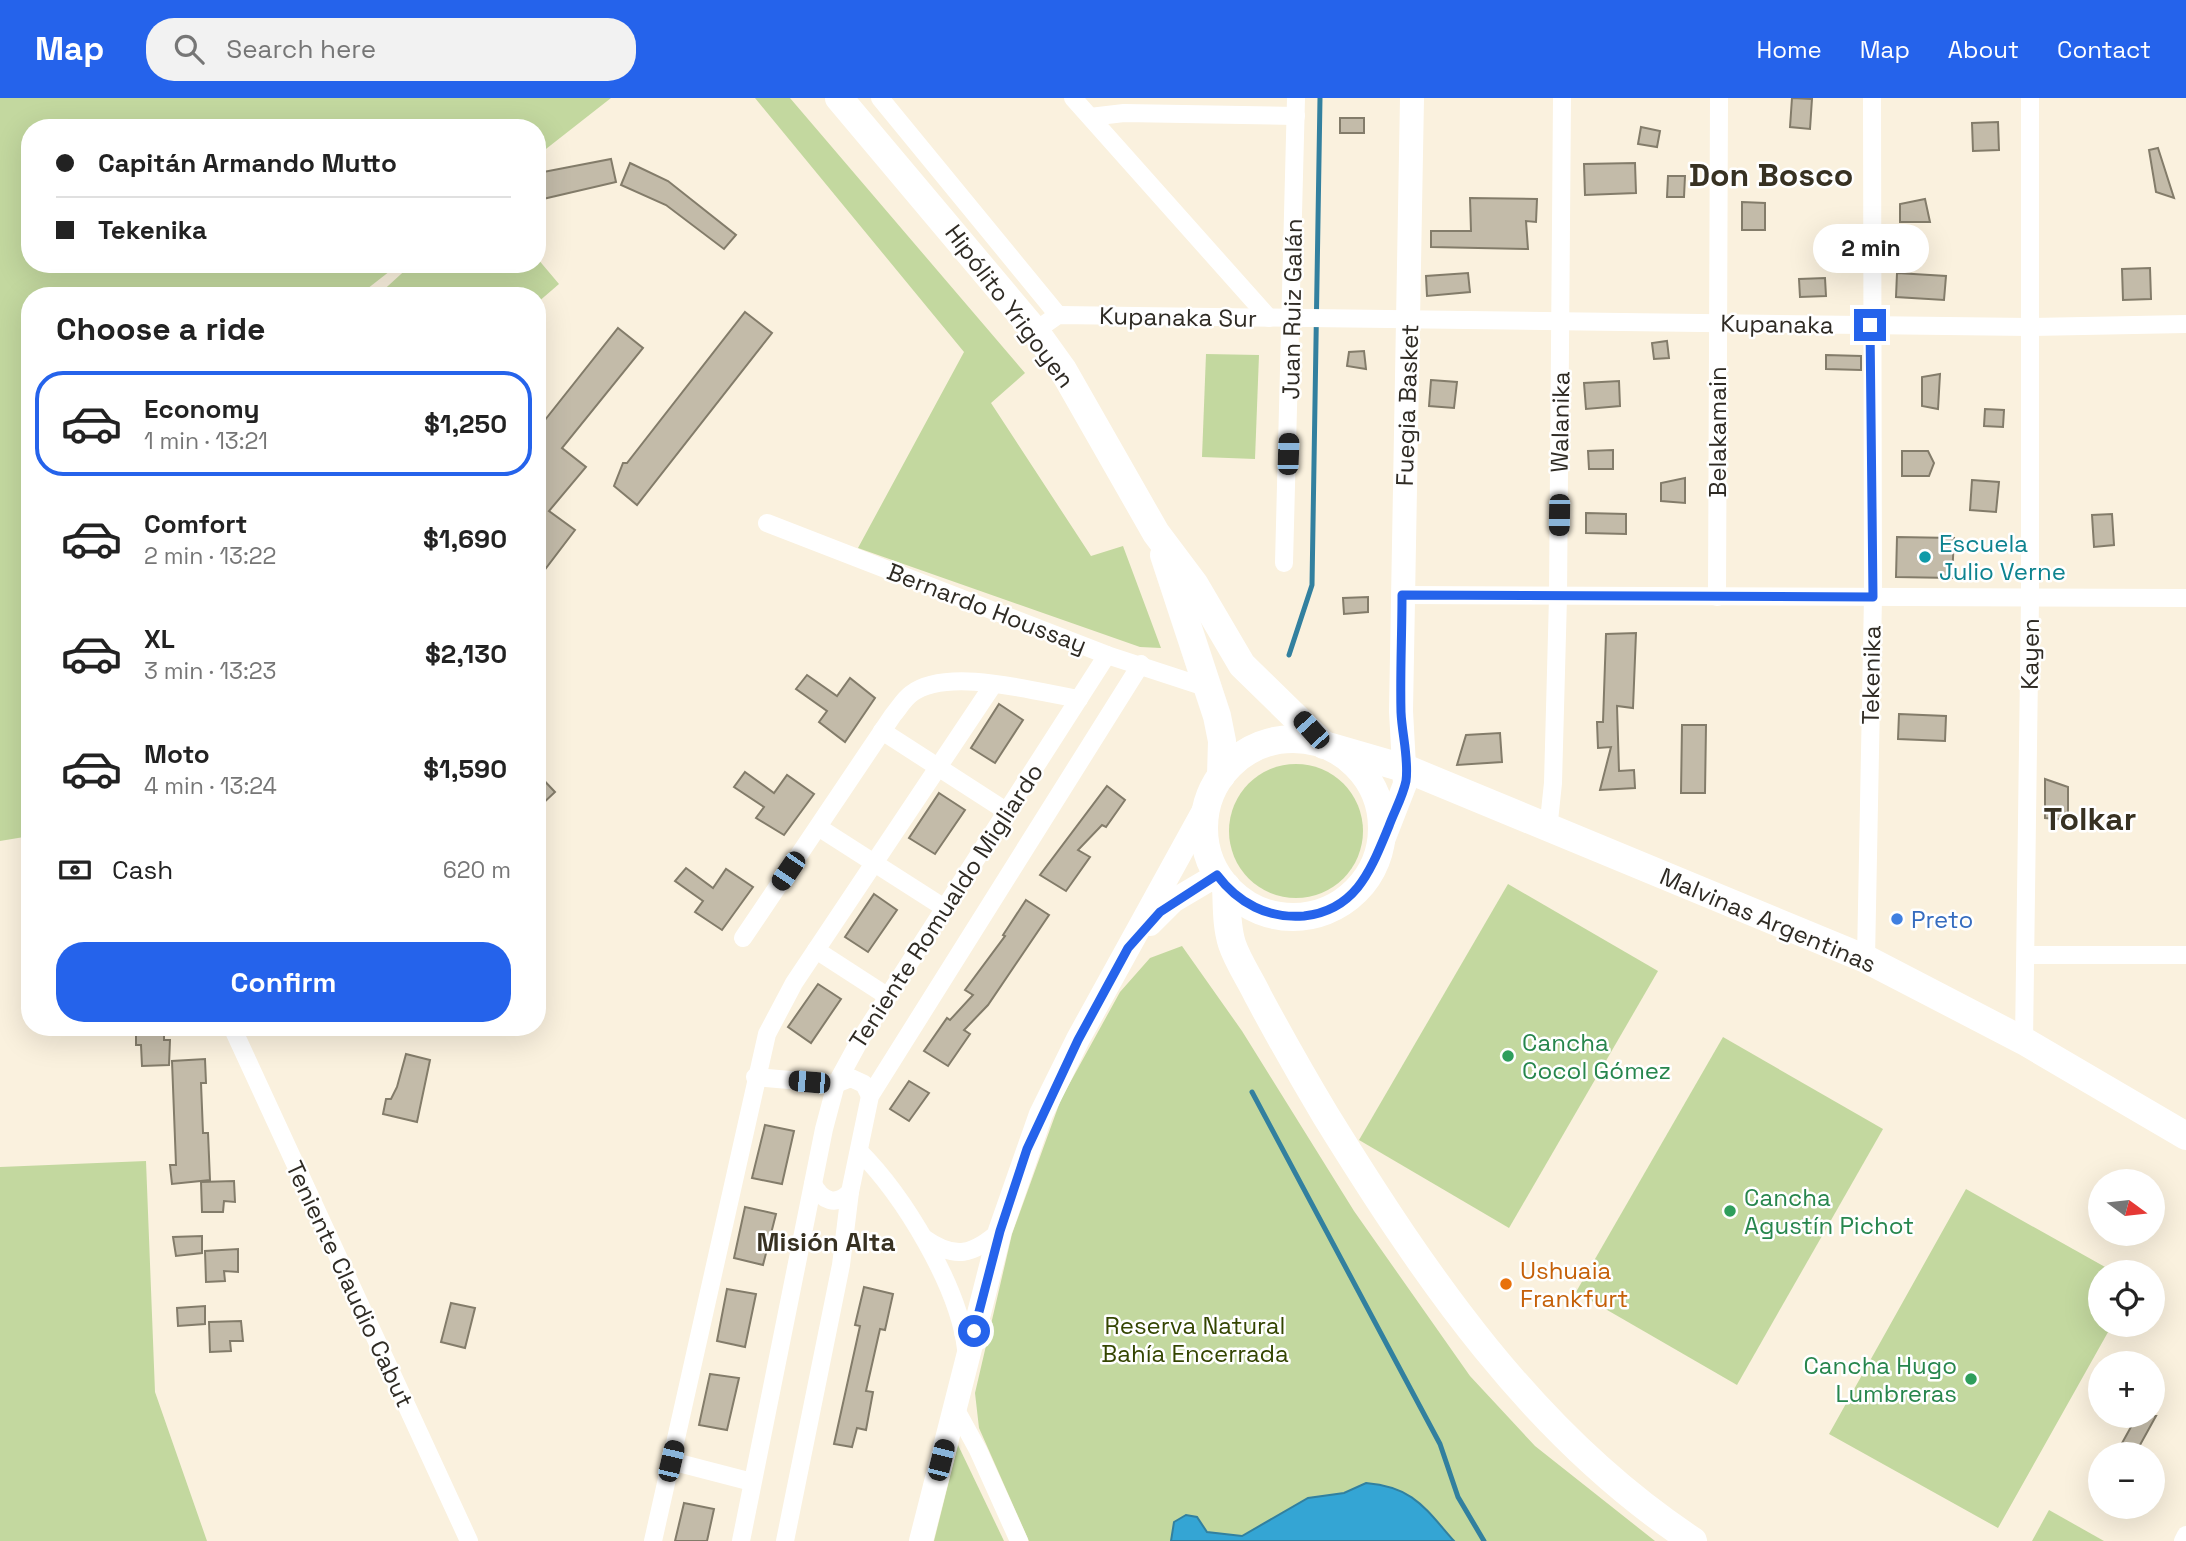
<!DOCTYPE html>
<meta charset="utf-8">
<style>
body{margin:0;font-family:"Space Grotesk",sans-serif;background:#f2f2f2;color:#222;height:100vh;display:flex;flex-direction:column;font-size:26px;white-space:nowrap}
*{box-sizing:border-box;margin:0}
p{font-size:23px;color:#767676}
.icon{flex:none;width:38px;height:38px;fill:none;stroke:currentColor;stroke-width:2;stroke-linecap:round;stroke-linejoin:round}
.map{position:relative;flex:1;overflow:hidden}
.panel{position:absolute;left:21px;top:189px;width:525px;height:749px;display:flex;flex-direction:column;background:#fff;border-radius:28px;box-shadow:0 7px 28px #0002}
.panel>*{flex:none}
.hud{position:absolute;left:21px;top:21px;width:525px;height:154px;border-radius:28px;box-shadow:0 7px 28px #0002;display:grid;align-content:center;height:154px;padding:0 35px;background:#fff}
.needle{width:46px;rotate:105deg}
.controls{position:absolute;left:2088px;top:1071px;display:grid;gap:14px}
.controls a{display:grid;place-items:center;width:77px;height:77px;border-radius:50%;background:#fff;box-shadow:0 7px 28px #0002;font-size:35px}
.end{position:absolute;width:32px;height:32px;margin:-16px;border:9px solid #2563eb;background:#fff;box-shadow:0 0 0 4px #fff}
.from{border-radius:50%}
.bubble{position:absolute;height:49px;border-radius:24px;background:#fff;box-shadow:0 7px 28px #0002;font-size:23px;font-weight:700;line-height:49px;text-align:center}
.car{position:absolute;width:21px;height:42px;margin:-21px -10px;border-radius:9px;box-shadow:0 0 5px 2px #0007;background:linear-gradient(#222 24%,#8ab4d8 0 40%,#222 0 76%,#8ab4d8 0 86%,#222 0)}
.hud b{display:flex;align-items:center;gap:24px;height:66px;font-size:26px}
.hud b+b{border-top:2px solid #e0e0e0}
.hud i{width:18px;height:18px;background:#222}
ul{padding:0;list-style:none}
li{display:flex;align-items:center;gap:21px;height:105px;margin:0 14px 10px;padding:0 21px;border:4px solid transparent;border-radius:28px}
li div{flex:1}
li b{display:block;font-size:26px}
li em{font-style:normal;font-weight:700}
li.active{border-color:#2563eb}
li>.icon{width:63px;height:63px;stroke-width:1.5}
h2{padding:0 35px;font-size:32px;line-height:84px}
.pay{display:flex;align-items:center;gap:18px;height:77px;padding:0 35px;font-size:26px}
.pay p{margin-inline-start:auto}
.action{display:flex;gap:14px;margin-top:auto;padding:14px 35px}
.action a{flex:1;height:80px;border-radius:28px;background:#2563eb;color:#fff;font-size:28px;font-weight:700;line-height:80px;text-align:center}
header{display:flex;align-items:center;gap:42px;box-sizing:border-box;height:98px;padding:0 35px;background:#2563eb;color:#fff}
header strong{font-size:33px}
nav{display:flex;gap:38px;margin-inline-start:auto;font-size:24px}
.search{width:490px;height:63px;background:#f2f2f2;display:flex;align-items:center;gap:18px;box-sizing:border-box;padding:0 24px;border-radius:28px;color:#767676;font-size:26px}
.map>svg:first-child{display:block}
</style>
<header>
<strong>Map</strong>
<div class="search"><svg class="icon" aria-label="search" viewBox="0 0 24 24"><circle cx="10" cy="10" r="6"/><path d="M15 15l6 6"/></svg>Search here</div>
<nav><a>Home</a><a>Map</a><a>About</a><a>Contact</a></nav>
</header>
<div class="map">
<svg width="2186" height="1443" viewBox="0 0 2186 1443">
<rect width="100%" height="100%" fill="#faf1de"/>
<g fill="#c3d89f">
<path d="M 0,0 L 611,0 L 537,58 L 537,30 L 30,30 L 30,166 L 399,166 L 358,198 L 30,198 L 30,738 L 0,743 Z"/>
<path d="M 755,0 L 790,0 L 1025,275 L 991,305 L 1091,458 L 1123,448 L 1161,550 L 1140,549 L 858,450 L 964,254 Z"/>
<path d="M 537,160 L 559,186 L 537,205 L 537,198 L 377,198 L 412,166 L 537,166 Z"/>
<path d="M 1206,256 L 1259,257 L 1255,361 L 1202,359 Z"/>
<circle cx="1296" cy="733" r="67"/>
<path d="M 1508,786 L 1658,873 L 1509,1130 L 1359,1042 Z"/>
<path d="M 1182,848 L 1242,933 L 1354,1113 L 1470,1278 L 1535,1348 L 1655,1443 L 1029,1443 L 979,1330 L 975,1295 L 1012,1136 L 1061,1001 L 1120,894 L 1150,860 Z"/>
<path d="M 1723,939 L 1883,1031 L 1737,1287 L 1576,1194 Z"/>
<path d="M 146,1063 L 155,1294 L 207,1443 L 0,1443 L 0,1069 Z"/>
<path d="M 1966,1091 L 2114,1174 L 2100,1174 L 2100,1227 L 2112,1227 L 1998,1430 L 1829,1336 Z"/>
<path d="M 958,1347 L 1004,1443 L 934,1443 Z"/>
<path d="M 2049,1412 L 2104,1443 L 2032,1443 Z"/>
</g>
<path fill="#34a5d4" stroke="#32809f" stroke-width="2" d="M 1366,1385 C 1413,1389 1424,1409 1454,1443 L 1171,1443 L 1174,1424 L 1186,1417 L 1197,1419 L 1207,1434 L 1242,1438 L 1308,1400 L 1344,1395 Z"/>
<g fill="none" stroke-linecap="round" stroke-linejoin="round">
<g stroke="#32809f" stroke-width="5">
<path d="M 1289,557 L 1312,487 L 1320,0"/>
<path d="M 1252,994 L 1440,1346 L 1458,1399 L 1484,1443"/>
</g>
</g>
<g fill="#c3bba9" stroke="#837c6a" stroke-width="2">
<path d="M 1792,0 L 1812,1 L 1810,31 L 1790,29 Z"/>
<rect x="1340" y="20" width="24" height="15"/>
<path d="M 1998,24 L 1999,52 L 1973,53 L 1972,25 Z"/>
<path d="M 1641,29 L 1660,33 L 1657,49 L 1638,46 Z"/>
<path d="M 2158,50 L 2174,100 L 2156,94 L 2149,52 Z"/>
<path d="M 611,61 L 616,84 L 543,101 L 538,75 Z"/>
<path d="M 630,65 L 668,83 L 736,137 L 724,151 L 666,107 L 621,87 Z"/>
<path d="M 1635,65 L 1636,95 L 1585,97 L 1584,66 Z"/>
<path d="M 1668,78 L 1685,78 L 1684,99 L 1667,99 Z"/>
<path d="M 1470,100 L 1537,101 L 1536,124 L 1526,123 L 1528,151 L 1431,149 L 1431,133 L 1471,133 Z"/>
<path d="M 1925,101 L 1930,124 L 1900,124 L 1900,106 Z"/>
<path d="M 1742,104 L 1765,105 L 1765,132 L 1742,132 Z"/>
<path d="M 2150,170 L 2151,201 L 2123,202 L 2122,171 Z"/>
<path d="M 1468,175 L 1470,194 L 1427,198 L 1426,178 Z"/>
<path d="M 1897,175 L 1946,178 L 1944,202 L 1896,199 Z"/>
<path d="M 1825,180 L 1826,198 L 1800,199 L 1799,181 Z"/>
<path d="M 745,214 L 772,235 L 637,407 L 614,388 L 623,365 L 627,365 Z"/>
<path d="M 618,230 L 643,250 L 562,350 L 586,369 L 549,413 L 575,432 L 537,482 L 537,332 Z"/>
<path d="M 1667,243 L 1669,260 L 1654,261 L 1652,245 Z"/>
<path d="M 1364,253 L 1366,271 L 1347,268 L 1349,254 Z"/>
<path d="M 1826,257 L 1861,258 L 1861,272 L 1826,271 Z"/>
<path d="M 1940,276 L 1938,311 L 1922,308 L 1922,279 Z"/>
<path d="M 1431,282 L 1457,284 L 1454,310 L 1429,308 Z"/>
<path d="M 1619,283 L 1620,308 L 1586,311 L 1584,285 Z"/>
<path d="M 1985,311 L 2004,312 L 2003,329 L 1984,328 Z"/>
<path d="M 1613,352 L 1613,371 L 1589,371 L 1588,353 Z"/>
<path d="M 1902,353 L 1928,353 L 1934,365 L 1929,378 L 1902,378 Z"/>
<path d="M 1685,380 L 1685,405 L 1661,403 L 1661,385 Z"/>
<path d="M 1972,382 L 1999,384 L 1996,414 L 1970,412 Z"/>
<path d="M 1586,415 L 1626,416 L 1626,436 L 1586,435 Z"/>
<path d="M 2112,416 L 2114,447 L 2094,449 L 2092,417 Z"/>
<path d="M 1897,439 L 1954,440 L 1952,480 L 1896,479 Z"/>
<path d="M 1368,499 L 1368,514 L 1344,516 L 1343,500 Z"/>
<path d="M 1636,535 L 1633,610 L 1617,608 L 1619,673 L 1634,672 L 1635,690 L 1600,692 L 1611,649 L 1598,650 L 1597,624 L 1603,624 L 1606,536 Z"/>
<path d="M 807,577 L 837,598 L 850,580 L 875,600 L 845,644 L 819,624 L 827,613 L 796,591 Z"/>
<path d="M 999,606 L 1023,622 L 995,665 L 971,650 Z"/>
<path d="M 1899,616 L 1946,618 L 1945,643 L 1898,641 Z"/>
<path d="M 1682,627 L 1706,627 L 1705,695 L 1681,695 Z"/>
<path d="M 1500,635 L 1502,664 L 1457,667 L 1466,637 Z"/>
<path d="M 745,674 L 774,695 L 787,677 L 814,696 L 784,737 L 756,720 L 764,709 L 734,689 Z"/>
<path d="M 537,675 L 555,694 L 537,711 Z"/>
<path d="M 2045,681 L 2068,689 L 2068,722 L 2045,720 Z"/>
<path d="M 1107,688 L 1125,702 L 1106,729 L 1102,727 L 1078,752 L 1090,759 L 1066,793 L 1040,777 Z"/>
<path d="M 939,695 L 965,712 L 935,756 L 909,740 Z"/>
<path d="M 686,770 L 713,790 L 726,771 L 753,789 L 722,832 L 695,814 L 703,803 L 675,783 Z"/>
<path d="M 874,796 L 897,812 L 868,854 L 845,839 Z"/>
<path d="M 1026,802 L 1049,817 L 988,907 L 964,932 L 970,936 L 948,968 L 924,953 L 947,920 L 950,922 L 973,897 L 965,892 L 1005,838 L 1003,837 Z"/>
<path d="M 818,886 L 841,901 L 811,945 L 788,929 Z"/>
<path d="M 136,929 L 164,929 L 164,942 L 170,942 L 169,967 L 142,968 L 141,947 L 136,947 Z"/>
<path d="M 406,956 L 430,962 L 417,1024 L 383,1016 L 386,1001 L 391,1001 L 397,989 Z"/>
<path d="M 205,961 L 206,985 L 201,985 L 203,1035 L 208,1035 L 210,1082 L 172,1086 L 170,1067 L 176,1067 L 172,963 Z"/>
<path d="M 909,983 L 929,995 L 909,1023 L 890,1011 Z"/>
<path d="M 765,1027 L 794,1033 L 782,1086 L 752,1080 Z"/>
<path d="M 234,1083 L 235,1104 L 224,1103 L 223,1114 L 202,1114 L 201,1084 Z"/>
<path d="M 745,1109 L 776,1116 L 763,1167 L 734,1160 Z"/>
<path d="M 202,1138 L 202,1155 L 176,1158 L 173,1139 Z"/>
<path d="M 238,1151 L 238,1174 L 224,1173 L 225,1183 L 206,1184 L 205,1153 Z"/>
<path d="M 864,1189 L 893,1196 L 885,1232 L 880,1231 L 866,1293 L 873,1294 L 866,1332 L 857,1330 L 852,1349 L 834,1346 L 860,1228 L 855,1227 Z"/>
<path d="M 727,1191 L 756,1196 L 745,1249 L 717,1243 Z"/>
<path d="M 451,1205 L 475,1210 L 465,1250 L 441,1244 Z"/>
<path d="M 205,1208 L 205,1226 L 178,1228 L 177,1210 Z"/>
<path d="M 241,1223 L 243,1243 L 230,1243 L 231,1253 L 210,1254 L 209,1224 Z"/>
<path d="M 710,1276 L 739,1280 L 727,1332 L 699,1327 Z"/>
<path d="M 2137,1318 L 2156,1318 L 2135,1356 L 2116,1356 Z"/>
<path d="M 684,1405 L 714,1411 L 707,1443 L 675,1443 Z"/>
</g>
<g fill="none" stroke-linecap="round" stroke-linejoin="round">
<g stroke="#fff" stroke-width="18">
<path d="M 880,0 L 1058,217"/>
<path d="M 1073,0 L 1269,220"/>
<path d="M 1090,19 L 1124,15 L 1296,18"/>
<path d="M 1035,233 L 1058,217 L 2030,229 L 2186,226"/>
<path d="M 767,425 L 1107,557 L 1208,590"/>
<path d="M 1284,465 L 1296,0"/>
<path d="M 1402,497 L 2186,500"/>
<path d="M 1717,499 L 1719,0"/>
<path d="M 882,633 L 1006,713"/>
<path d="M 818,729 L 943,809"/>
<path d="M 1548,732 L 1553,685 L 1558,499 L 1562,0"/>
<path d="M 743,840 L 893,617 C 899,610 904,601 911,596 C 947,568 1036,594 1079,601"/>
<path d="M 816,852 L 887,898"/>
<path d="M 2026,857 L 2186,857"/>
<path d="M 1866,861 L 1873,499 L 1872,0"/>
<path d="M 232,929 L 469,1443"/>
<path d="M 2024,943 L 2030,500 L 2030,0"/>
<path d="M 755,979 L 836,986 L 851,980 L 864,986 L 870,998"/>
<path d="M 859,1053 C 903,1097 959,1188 966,1251"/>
<path d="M 813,1086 C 822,1103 836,1109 850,1094"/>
<path d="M 924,1140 C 955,1162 973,1157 1000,1133"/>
<path d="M 954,1308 L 978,1352 L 1019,1443"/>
<path d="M 671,1363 L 752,1384"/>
<path d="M 653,1443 L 767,936 L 794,885 L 993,587"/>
<path d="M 741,1443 L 824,1031 L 836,986 L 860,942 L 1107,557"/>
<path d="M 785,1443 L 841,1167 L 850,1094 L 870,998 L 1141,566"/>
<path d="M 2183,1443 L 2186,1437"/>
</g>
<g stroke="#fff" stroke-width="24">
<path d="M 1380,750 L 1405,686 L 1401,613 L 1412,0"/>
<path d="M 1150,826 L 1173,803 L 1217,777"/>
<path d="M 921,1443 L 1000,1133 L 1041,1016 L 1078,941 L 1208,705"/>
</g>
<g stroke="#fff" stroke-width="28">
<path d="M 839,0 L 1035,233 L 1063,272 L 1156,435 L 1195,487 L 1242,567 L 1324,647"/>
<path d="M 1164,457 L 1217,618 L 1222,643 L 1221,678"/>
<circle cx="1293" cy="730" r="89"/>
<path d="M 1331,649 L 1407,671 L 1866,861 L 2024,943 L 2186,1038"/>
<path d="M 1226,788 C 1227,807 1226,827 1232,846 C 1238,864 1250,881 1258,898 C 1280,939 1302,978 1326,1018 C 1425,1178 1532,1337 1693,1443"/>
</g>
</g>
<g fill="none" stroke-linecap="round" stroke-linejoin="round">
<path stroke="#2563eb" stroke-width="9" d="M 974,1233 L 1000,1133 L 1027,1051 L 1078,942 L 1128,850 L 1160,814 L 1217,777 C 1238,805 1268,821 1304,818 C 1357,812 1371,771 1389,728 C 1394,714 1403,698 1406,683 C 1409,661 1402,637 1401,614 C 1400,575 1402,536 1402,497 L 1873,499 L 1870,227"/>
</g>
<circle fill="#0f9aa8" stroke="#fff" stroke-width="2.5" cx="1925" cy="459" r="7"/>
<circle fill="#3f7fe0" stroke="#fff" stroke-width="2.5" cx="1897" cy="821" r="7"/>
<g fill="#2e9e5b" stroke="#fff" stroke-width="2.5">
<circle cx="1508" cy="958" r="7"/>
<circle cx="1730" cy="1113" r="7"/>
<circle cx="1971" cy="1281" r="7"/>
</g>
<circle fill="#e8710a" stroke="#fff" stroke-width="2.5" cx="1506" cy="1186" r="7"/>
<g text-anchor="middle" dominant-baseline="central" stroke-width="5" stroke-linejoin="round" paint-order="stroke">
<g font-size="24" fill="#2f2b24" stroke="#fff">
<text transform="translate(1010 208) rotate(53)">Hipólito Yrigoyen</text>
<text transform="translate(1292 211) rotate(-89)">Juan Ruiz Galán</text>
<text transform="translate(1178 219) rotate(1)">Kupanaka Sur</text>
<text transform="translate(1777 226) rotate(1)">Kupanaka</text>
<text transform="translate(1407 307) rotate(-88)">Fuegia Basket</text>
<text transform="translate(1560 324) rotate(-89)">Walanika</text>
<text transform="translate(1717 334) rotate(-90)">Belakamain</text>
<text transform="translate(987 510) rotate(21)">Bernardo Houssay</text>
<text transform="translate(2030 556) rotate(-89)">Kayen</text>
<text transform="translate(1871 577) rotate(-89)">Tekenika</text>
<text transform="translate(946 808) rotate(-57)">Teniente Romualdo Migliardo</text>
<text transform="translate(1768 822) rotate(23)">Malvinas Argentinas</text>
<text transform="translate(350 1186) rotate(65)">Teniente Claudio Cabut</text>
</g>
<g font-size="24" fill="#0d838f" stroke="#fff" text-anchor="start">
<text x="1939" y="445">Escuela<tspan x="1939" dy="28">Julio Verne</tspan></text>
</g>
<g font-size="24" fill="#366cbe" stroke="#fff" text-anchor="start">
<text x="1911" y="821">Preto</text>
</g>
<g font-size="24" fill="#27864d" stroke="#fff" text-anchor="start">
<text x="1522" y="944">Cancha<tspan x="1522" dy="28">Cocol Gómez</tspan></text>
<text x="1744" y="1099">Cancha<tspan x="1744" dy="28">Agustín Pichot</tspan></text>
<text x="1957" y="1267" text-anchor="end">Cancha Hugo<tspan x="1957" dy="28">Lumbreras</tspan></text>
</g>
<g font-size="24" fill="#c56008" stroke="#fff" text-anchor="start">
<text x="1520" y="1172">Ushuaia<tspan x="1520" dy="28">Frankfurt</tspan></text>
</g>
<g font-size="24" fill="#344501" stroke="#fff">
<text x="1195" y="1227">Reserva Natural<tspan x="1195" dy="28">Bahía Encerrada</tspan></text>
</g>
<g font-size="26" font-weight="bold" fill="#373122" stroke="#fff">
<text x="826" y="1144">Misión Alta</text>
</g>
<g font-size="32" font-weight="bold" fill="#373122" stroke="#fff">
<text x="1771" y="77">Don Bosco</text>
<text x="2090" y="721">Tolkar</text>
</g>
</g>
</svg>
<div class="controls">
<a><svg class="needle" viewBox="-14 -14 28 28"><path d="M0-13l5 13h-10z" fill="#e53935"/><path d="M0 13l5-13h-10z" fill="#767676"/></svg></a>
<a><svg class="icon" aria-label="locate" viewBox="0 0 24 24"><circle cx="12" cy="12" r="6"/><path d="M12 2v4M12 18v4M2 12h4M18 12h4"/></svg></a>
<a>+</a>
<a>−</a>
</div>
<i class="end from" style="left:974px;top:1233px"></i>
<i class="end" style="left:1870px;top:227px"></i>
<div class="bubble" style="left:1813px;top:126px;width:116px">2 min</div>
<i class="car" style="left:1288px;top:356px;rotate:2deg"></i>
<i class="car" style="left:1559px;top:417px;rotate:181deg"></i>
<i class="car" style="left:1311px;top:632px;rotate:318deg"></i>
<i class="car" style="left:788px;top:773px;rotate:214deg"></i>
<i class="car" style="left:809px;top:984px;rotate:275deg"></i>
<i class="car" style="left:941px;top:1362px;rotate:14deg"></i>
<i class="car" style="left:671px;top:1363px;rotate:13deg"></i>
<div class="hud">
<b><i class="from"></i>Capitán Armando Mutto</b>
<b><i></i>Tekenika</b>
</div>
<section class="panel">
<h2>Choose a ride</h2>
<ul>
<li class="active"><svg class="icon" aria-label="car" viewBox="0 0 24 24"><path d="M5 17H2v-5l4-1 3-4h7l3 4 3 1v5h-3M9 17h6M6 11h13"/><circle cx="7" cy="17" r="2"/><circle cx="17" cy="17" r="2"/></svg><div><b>Economy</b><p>1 min · 13:21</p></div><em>$1,250</em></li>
<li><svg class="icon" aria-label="car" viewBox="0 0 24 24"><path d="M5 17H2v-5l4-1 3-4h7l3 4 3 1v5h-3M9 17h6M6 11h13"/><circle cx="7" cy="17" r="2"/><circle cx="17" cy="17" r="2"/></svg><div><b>Comfort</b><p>2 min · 13:22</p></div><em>$1,690</em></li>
<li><svg class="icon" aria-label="car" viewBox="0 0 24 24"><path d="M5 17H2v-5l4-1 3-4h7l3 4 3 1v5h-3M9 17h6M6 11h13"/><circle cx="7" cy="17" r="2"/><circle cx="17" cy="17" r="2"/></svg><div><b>XL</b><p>3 min · 13:23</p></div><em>$2,130</em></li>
<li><svg class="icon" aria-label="car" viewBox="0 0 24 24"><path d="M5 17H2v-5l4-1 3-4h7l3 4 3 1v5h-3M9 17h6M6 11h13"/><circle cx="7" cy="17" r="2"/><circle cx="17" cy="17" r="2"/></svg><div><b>Moto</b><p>4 min · 13:24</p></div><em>$1,590</em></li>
</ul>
<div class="pay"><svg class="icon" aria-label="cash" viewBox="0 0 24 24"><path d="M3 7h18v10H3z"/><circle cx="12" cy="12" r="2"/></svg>Cash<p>620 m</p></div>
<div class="action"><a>Confirm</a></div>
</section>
</div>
